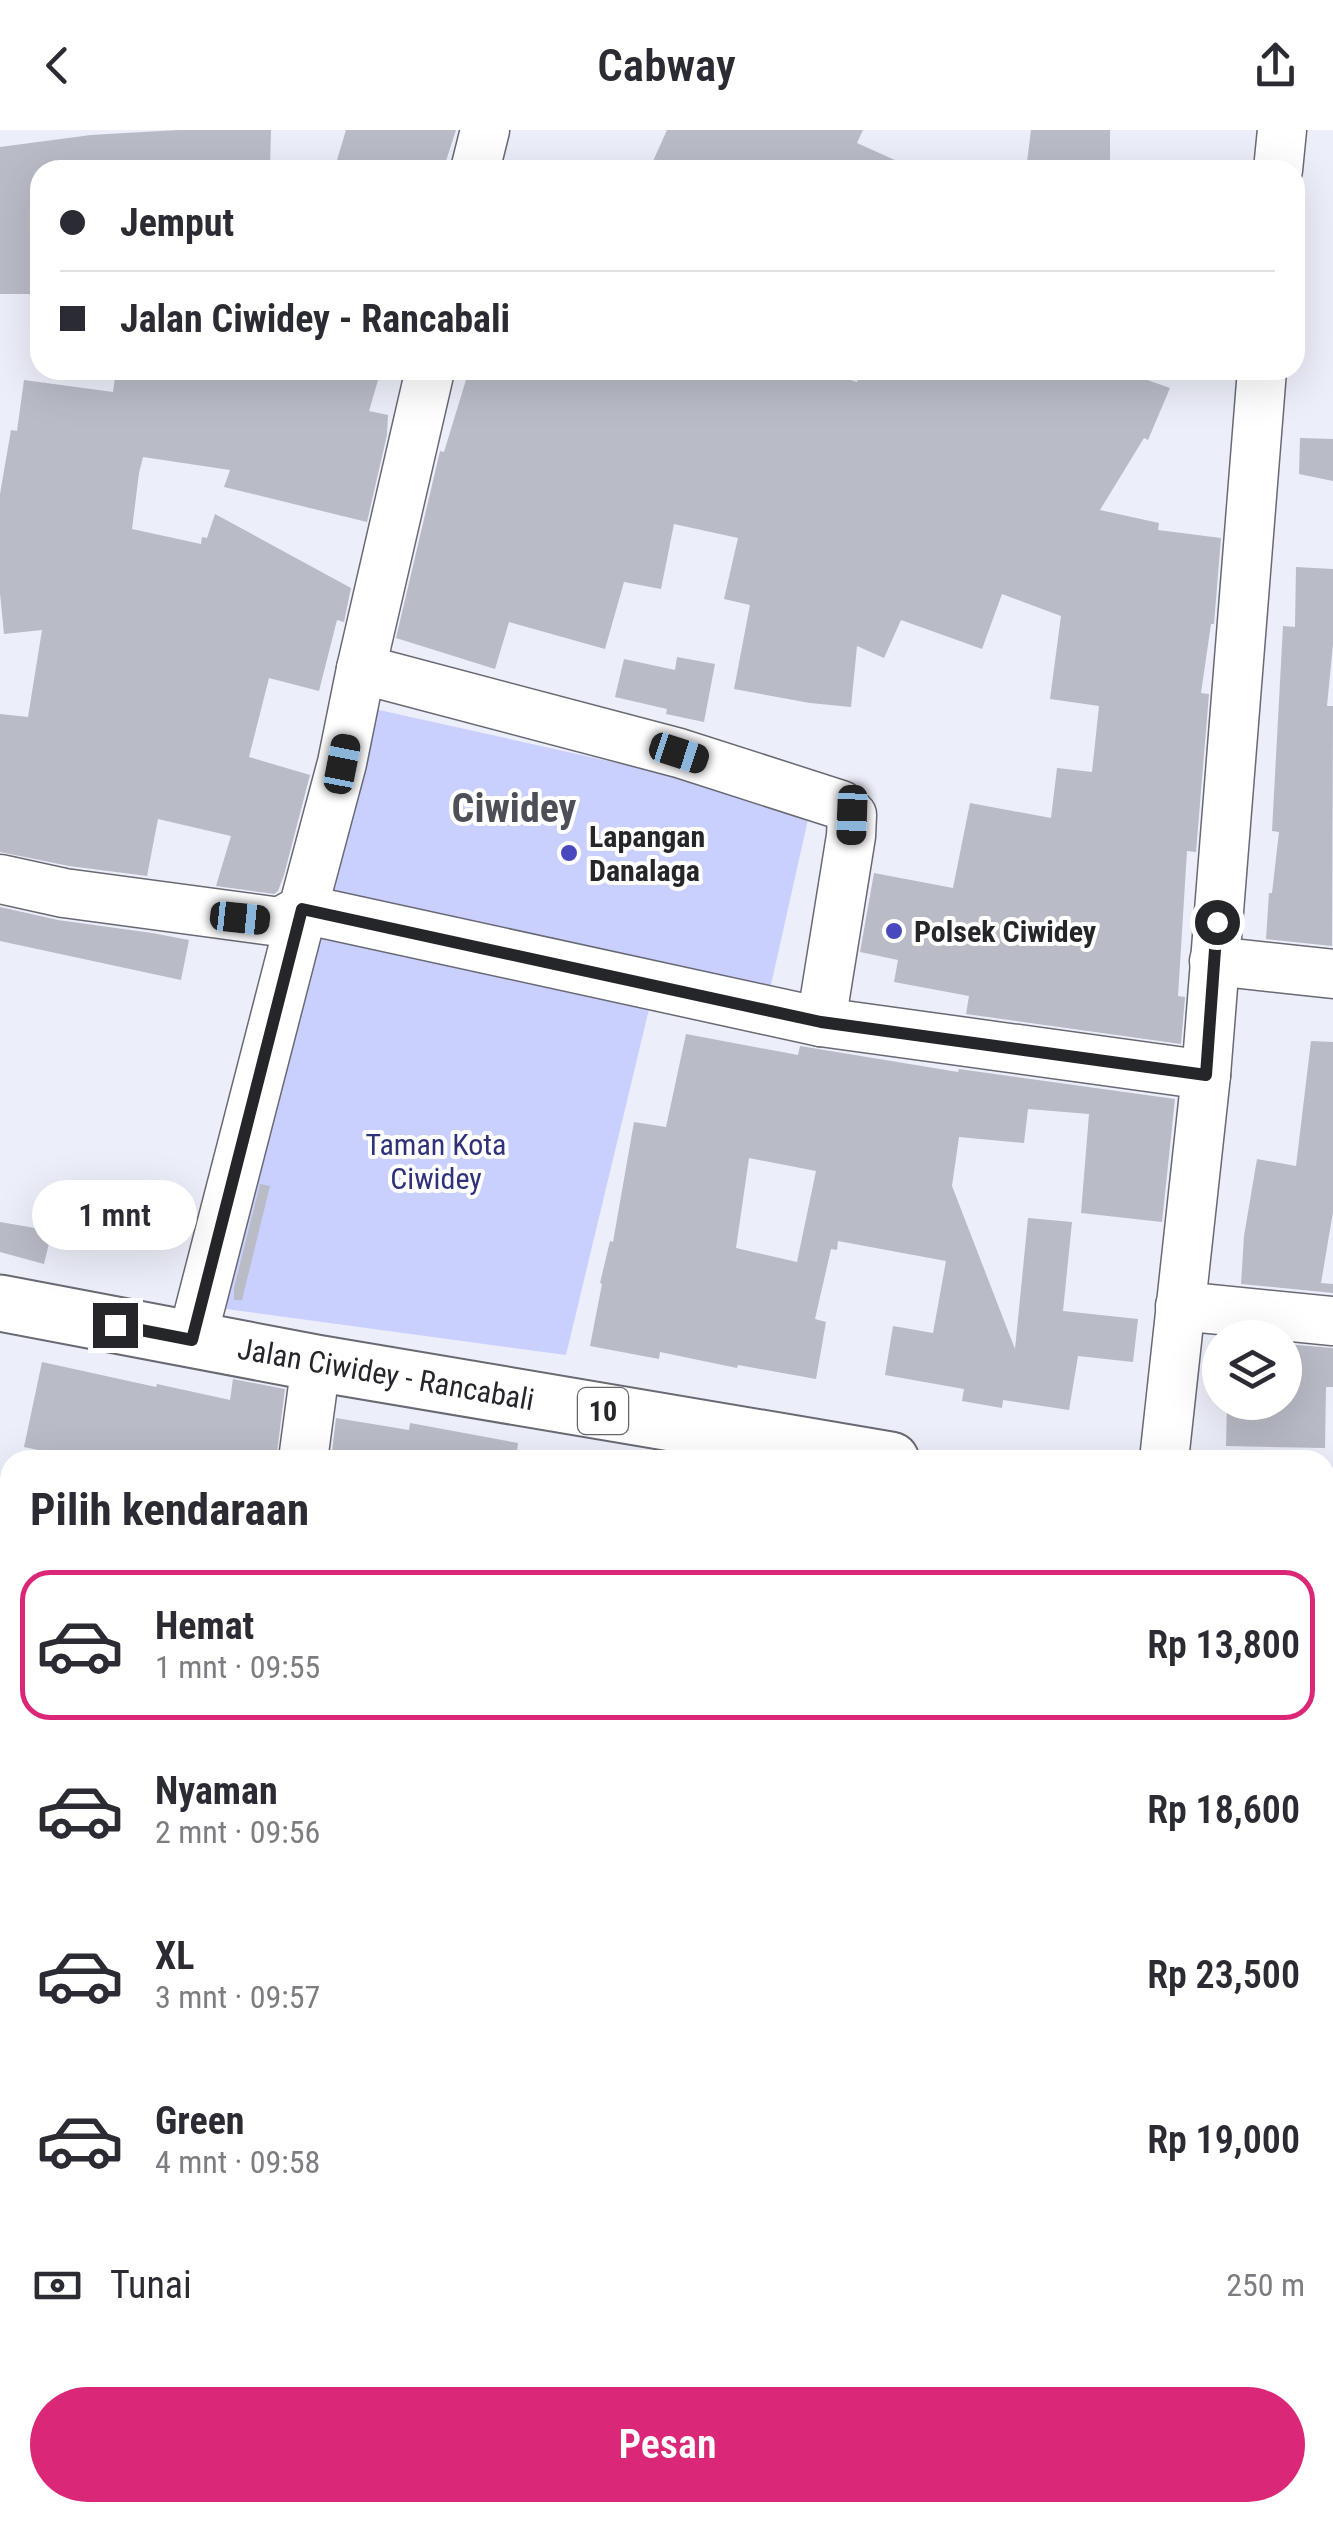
<!DOCTYPE html>
<html lang="id">
<meta charset="utf-8">
<style>
body{margin:0;font-family:"Roboto Condensed",sans-serif;background:#f7f7f7;color:#2b2b33;height:100vh;display:flex;flex-direction:column;font-size:38px;white-space:nowrap}
*{box-sizing:border-box;margin:0}
p{font-size:32px;color:#7c7c81}
.icon{flex:none;width:55px;height:55px;fill:none;stroke:currentColor;stroke-width:2;stroke-linecap:round;stroke-linejoin:round}
.map{position:relative;flex:1;overflow:hidden}
.panel{position:absolute;left:0px;top:1320px;width:1335px;height:1072px;display:flex;flex-direction:column;background:#fff;border-radius:30px 30px 0 0;box-shadow:0 10px 40px #0002}
.panel>*{flex:none}
.guide{position:absolute;left:30px;top:30px;width:1275px;height:220px;border-radius:30px;box-shadow:0 10px 40px #0002;display:grid;align-content:center;height:220px;padding:0 30px;background:#fff}
.buttons{position:absolute;left:1202px;top:1190px;display:grid;gap:20px}
.buttons a{display:grid;place-items:center;width:100px;height:100px;border-radius:50%;background:#fff;box-shadow:0 10px 40px #0002;font-size:50px}
.end{position:absolute;width:45px;height:45px;margin:-22px;border:12px solid #25262a;background:#fff;box-shadow:0 0 0 5px #fff}
.from{border-radius:50%}
.bubble{position:absolute;height:70px;border-radius:35px;background:#fff;box-shadow:0 10px 40px #0002;font-size:32px;font-weight:600;line-height:70px;text-align:center}
.car{position:absolute;width:30px;height:60px;margin:-30px -15px;border-radius:12px;box-shadow:0 0 8px 2px #0007;background:linear-gradient(#222 24%,#8ab4d8 0 40%,#222 0 76%,#8ab4d8 0 86%,#222 0)}
.guide b{display:flex;align-items:center;gap:35px;height:95px;font-size:38px}
.guide b+b{border-top:2px solid #e1e1e2}
.guide i{width:25px;height:25px;background:#2b2b33}
ul{padding:0;list-style:none}
li{display:flex;align-items:center;gap:30px;height:150px;margin:0 20px 15px;padding:0 10px;border:5px solid transparent;border-radius:30px}
li div{flex:1}
li b{display:block;font-size:38px}
li em{font-style:normal;font-weight:600}
li.on{border-color:#db2777}
li>.icon{width:90px;height:90px;stroke-width:1.5}
h2{padding:0 30px;font-size:45px;line-height:120px}
.pay{display:flex;align-items:center;gap:25px;height:110px;padding:0 30px;font-size:38px}
.pay p{margin-inline-start:auto}
.primary-button{display:flex;gap:20px;margin-top:auto;padding:20px 30px}
.primary-button a{flex:1;height:115px;border-radius:60px;background:#db2777;color:#fff;font-size:40px;font-weight:600;line-height:115px;text-align:center}
header{display:flex;justify-content:space-between;align-items:center;height:130px;padding:0 30px;background:#fff;font-size:45px;font-weight:600}
.map>svg:first-child{display:block}
</style>
<header><svg class="icon" aria-label="back" viewBox="0 0 24 24"><path d="M15 5l-7 7 7 7"/></svg>Cabway<svg class="icon" aria-label="share" viewBox="0 0 24 24"><path d="M12 15V3M7 8l5-5 5 5M5 13v7h14v-7"/></svg></header>
<div class="map">
<svg width="1333" height="2391" viewBox="0 0 1333 2391">
<rect width="100%" height="100%" fill="#eceef9"/>
<g fill="#c9d0fe">
<path d="M 370,578 L 811,676 L 768,868 L 327,770 Z"/>
<path d="M 320,808 L 650,875 L 566,1225 L 219,1178 Z"/>
</g>
<g fill="none" stroke-linecap="round" stroke-linejoin="round">
<g stroke="#858cc7" stroke-width="12">
<path d="M 1325,1460 L 1333,1461"/>
<path d="M 0,1774 L 10,1772"/>
</g>
</g>
<g fill="#b9bbc6" fill-rule="evenodd">
<path d="M 178,0 L 271,0 L 270,40 L 40,40 L 40,164 L 0,164 L 0,17 L 91,5 Z"/>
<path d="M 346,0 L 456,0 L 443,40 L 334,40 Z"/>
<path d="M 667,0 L 863,0 L 857,13 L 917,40 L 649,40 Z"/>
<path d="M 1031,0 L 1110,0 L 1110,40 L 1026,40 Z"/>
<path d="M 116,240 L 381,240 L 369,281 L 388,285 L 387,305 L 367,392 L 224,357 L 230,340 L 143,327 L 139,343 L 132,399 L 201,414 L 202,407 L 207,408 L 215,384 L 351,458 L 344,492 L 337,490 L 319,561 L 269,548 L 249,627 L 310,645 L 284,745 L 278,761 L 274,764 L 216,756 L 231,706 L 158,689 L 147,746 L 69,736 L 0,722 L 0,584 L 28,587 L 42,500 L 4,504 L 0,463 L 0,364 L 11,300 L 17,301 L 24,250 L 113,262 Z"/>
<path d="M 469,240 L 816,240 L 857,252 L 862,240 L 1119,240 L 1170,258 L 1148,310 L 1144,308 L 1100,380 L 1159,393 L 1158,400 L 1221,408 L 1214,494 L 1211,494 L 1201,563 L 1209,564 L 1196,722 L 1187,721 L 1178,866 L 1185,867 L 1181,914 L 966,884 L 969,866 L 894,852 L 898,830 L 860,822 L 874,743 L 953,758 L 970,673 L 1051,688 L 1057,638 L 1092,642 L 1099,576 L 1050,569 L 1061,486 L 1002,464 L 982,519 L 901,490 L 884,528 L 857,516 L 851,577 L 810,573 L 734,559 L 750,475 L 724,469 L 738,408 L 674,394 L 661,459 L 624,452 L 605,519 L 509,492 L 495,539 L 396,508 L 440,321 L 444,322 Z"/>
<path d="M 1300,308 L 1333,309 L 1333,351 L 1299,344 Z"/>
<path d="M 1296,437 L 1333,439 L 1333,514 L 1327,576 L 1333,576 L 1332,816 L 1266,809 L 1269,763 L 1272,763 L 1279,702 L 1272,701 L 1283,496 L 1295,497 Z"/>
<path d="M 677,527 L 715,534 L 704,592 L 666,584 L 667,579 L 615,567 L 624,529 L 675,540 Z"/>
<path d="M 0,777 L 58,790 L 152,803 L 189,810 L 181,850 L 0,811 Z"/>
<path d="M 686,904 L 798,925 L 800,916 L 958,942 L 959,939 L 1175,969 L 1162,1092 L 1081,1083 L 1089,984 L 1028,979 L 1024,1013 L 959,1007 L 952,1056 L 1015,1219 L 1028,1088 L 1072,1092 L 1063,1181 L 1138,1189 L 1133,1232 L 1078,1226 L 1069,1280 L 1003,1270 L 1002,1278 L 962,1271 L 964,1259 L 885,1245 L 893,1196 L 933,1203 L 946,1131 L 838,1111 L 837,1120 L 831,1119 L 815,1189 L 826,1192 L 816,1249 L 738,1235 L 737,1238 L 660,1222 L 659,1229 L 590,1216 L 602,1154 L 600,1153 L 610,1111 L 613,1112 L 634,992 L 666,997 ZM 749,1028 L 816,1041 L 797,1132 L 736,1118 Z"/>
<path d="M 1311,911 L 1333,912 L 1333,1082 L 1321,1153 L 1333,1154 L 1333,1163 L 1241,1154 L 1244,1106 L 1257,1029 L 1296,1036 Z"/>
<path d="M 260,1054 L 270,1056 L 242,1170 L 234,1170 L 234,1158 Z"/>
<path d="M 0,1092 L 52,1101 L 44,1134 L 0,1122 Z"/>
<path d="M 1285,1214 L 1333,1218 L 1333,1257 L 1326,1257 L 1325,1318 L 1226,1316 L 1227,1272 L 1285,1272 Z"/>
<path d="M 42,1232 L 156,1257 L 157,1254 L 230,1270 L 233,1249 L 285,1259 L 276,1330 L 84,1330 L 24,1317 Z"/>
<path d="M 336,1288 L 409,1300 L 410,1293 L 518,1313 L 516,1330 L 331,1330 Z"/>
</g>
<g fill="none" stroke-linecap="round" stroke-linejoin="round">
<g stroke="#686973" stroke-width="51">
<g id="minor">
<path d="M 475,40 L 485,0"/>
<path d="M 1278,40 L 1282,0"/>
<path d="M 361,539 L 679,623 L 841,675 L 852,685 L 851,706 L 821,892"/>
<path d="M 0,749 L 64,763 L 280,792 L 303,779 L 342,633 L 361,539 L 430,240"/>
<path d="M 1214,831 L 1333,844"/>
<path d="M 1180,1176 L 1333,1191"/>
<path d="M 192,1209 L 303,779 L 821,892 L 1206,945"/>
<path d="M 303,1330 L 316,1233"/>
<path d="M 1164,1330 L 1206,945 L 1262,240"/>
<path d="M 0,1655 L 10,1653"/>
<path d="M 1325,1744 L 1333,1731"/>
<path d="M 0,1928 L 10,1929"/>
<path d="M 336,2391 L 365,2382"/>
</g>
</g>
<g stroke="#686973" stroke-width="59">
<g id="highway">
<path d="M 0,1173 L 316,1233 L 891,1330"/>
<path d="M 1325,1695 L 1333,1699"/>
</g>
</g>
<use href="#minor" stroke="#fff" stroke-width="48"/>
<use href="#highway" stroke="#fff" stroke-width="55"/>
</g>
<g fill="none" stroke-linecap="round" stroke-linejoin="round">
<path stroke="#25262a" stroke-width="12" d="M 115,1195 L 192,1210 L 302,779 L 821,892 L 1206,945 L 1217,792"/>
</g>
<g fill="#4a48be" stroke="#fff" stroke-width="4">
<circle cx="569" cy="723" r="10"/>
<circle cx="894" cy="801" r="10"/>
</g>
<g text-anchor="middle" dominant-baseline="central" stroke-width="8" stroke-linejoin="round" paint-order="stroke">
<rect fill="#fff" stroke="#66676a" stroke-width="2.5" x="578" y="1258" width="50" height="46" rx="8"/>
<g font-size="28" font-weight="bold" fill="#25262a">
<text x="603" y="1281">10</text>
</g>
<g font-size="30" font-weight="bold" fill="#25262a" stroke="#fff" text-anchor="start">
<text x="589" y="706">Lapangan<tspan x="589" dy="34">Danalaga</tspan></text>
<text x="914" y="801">Polsek Ciwidey</text>
</g>
<g font-size="30" fill="#303279" stroke="#fff">
<text x="436" y="1014">Taman Kota<tspan x="436" dy="34">Ciwidey</tspan></text>
</g>
<g font-size="30" fill="#25262a" stroke="#fff">
<text transform="translate(386 1244) rotate(10)">Jalan Ciwidey - Rancabali</text>
</g>
<g font-size="40" font-weight="bold" fill="#4d4f58" stroke="#fff">
<text x="514" y="678">Ciwidey</text>
</g>
</g>
</svg>
<div class="buttons">
<a><svg class="icon" aria-label="layers" viewBox="0 0 24 24"><path d="M12 4l9 5-9 5-9-5zM3 14l9 5 9-5"/></svg></a>
</div>
<i class="end from" style="left:1217px;top:792px"></i>
<i class="end" style="left:115px;top:1195px"></i>
<div class="bubble" style="left:32px;top:1050px;width:165px">1 mnt</div>
<i class="car" style="left:679px;top:623px;rotate:108deg"></i>
<i class="car" style="left:342px;top:634px;rotate:11deg"></i>
<i class="car" style="left:852px;top:685px;rotate:182deg"></i>
<i class="car" style="left:240px;top:788px;rotate:96deg"></i>
<div class="guide">
<b><i class="from"></i>Jemput</b>
<b><i></i>Jalan Ciwidey - Rancabali</b>
</div>
<section class="panel">
<h2>Pilih kendaraan</h2>
<ul>
<li class="on"><svg class="icon" aria-label="car" viewBox="0 0 24 24"><path d="M5 17H2v-5l4-1 3-4h7l3 4 3 1v5h-3M9 17h6M6 11h13"/><circle cx="7" cy="17" r="2"/><circle cx="17" cy="17" r="2"/></svg><div><b>Hemat</b><p>1 mnt · 09:55</p></div><em>Rp 13,800</em></li>
<li><svg class="icon" aria-label="car" viewBox="0 0 24 24"><path d="M5 17H2v-5l4-1 3-4h7l3 4 3 1v5h-3M9 17h6M6 11h13"/><circle cx="7" cy="17" r="2"/><circle cx="17" cy="17" r="2"/></svg><div><b>Nyaman</b><p>2 mnt · 09:56</p></div><em>Rp 18,600</em></li>
<li><svg class="icon" aria-label="car" viewBox="0 0 24 24"><path d="M5 17H2v-5l4-1 3-4h7l3 4 3 1v5h-3M9 17h6M6 11h13"/><circle cx="7" cy="17" r="2"/><circle cx="17" cy="17" r="2"/></svg><div><b>XL</b><p>3 mnt · 09:57</p></div><em>Rp 23,500</em></li>
<li><svg class="icon" aria-label="car" viewBox="0 0 24 24"><path d="M5 17H2v-5l4-1 3-4h7l3 4 3 1v5h-3M9 17h6M6 11h13"/><circle cx="7" cy="17" r="2"/><circle cx="17" cy="17" r="2"/></svg><div><b>Green</b><p>4 mnt · 09:58</p></div><em>Rp 19,000</em></li>
</ul>
<div class="pay"><svg class="icon" aria-label="cash" viewBox="0 0 24 24"><path d="M3 7h18v10H3z"/><circle cx="12" cy="12" r="2"/></svg>Tunai<p>250 m</p></div>
<div class="primary-button"><a>Pesan</a></div>
</section>
</div>
